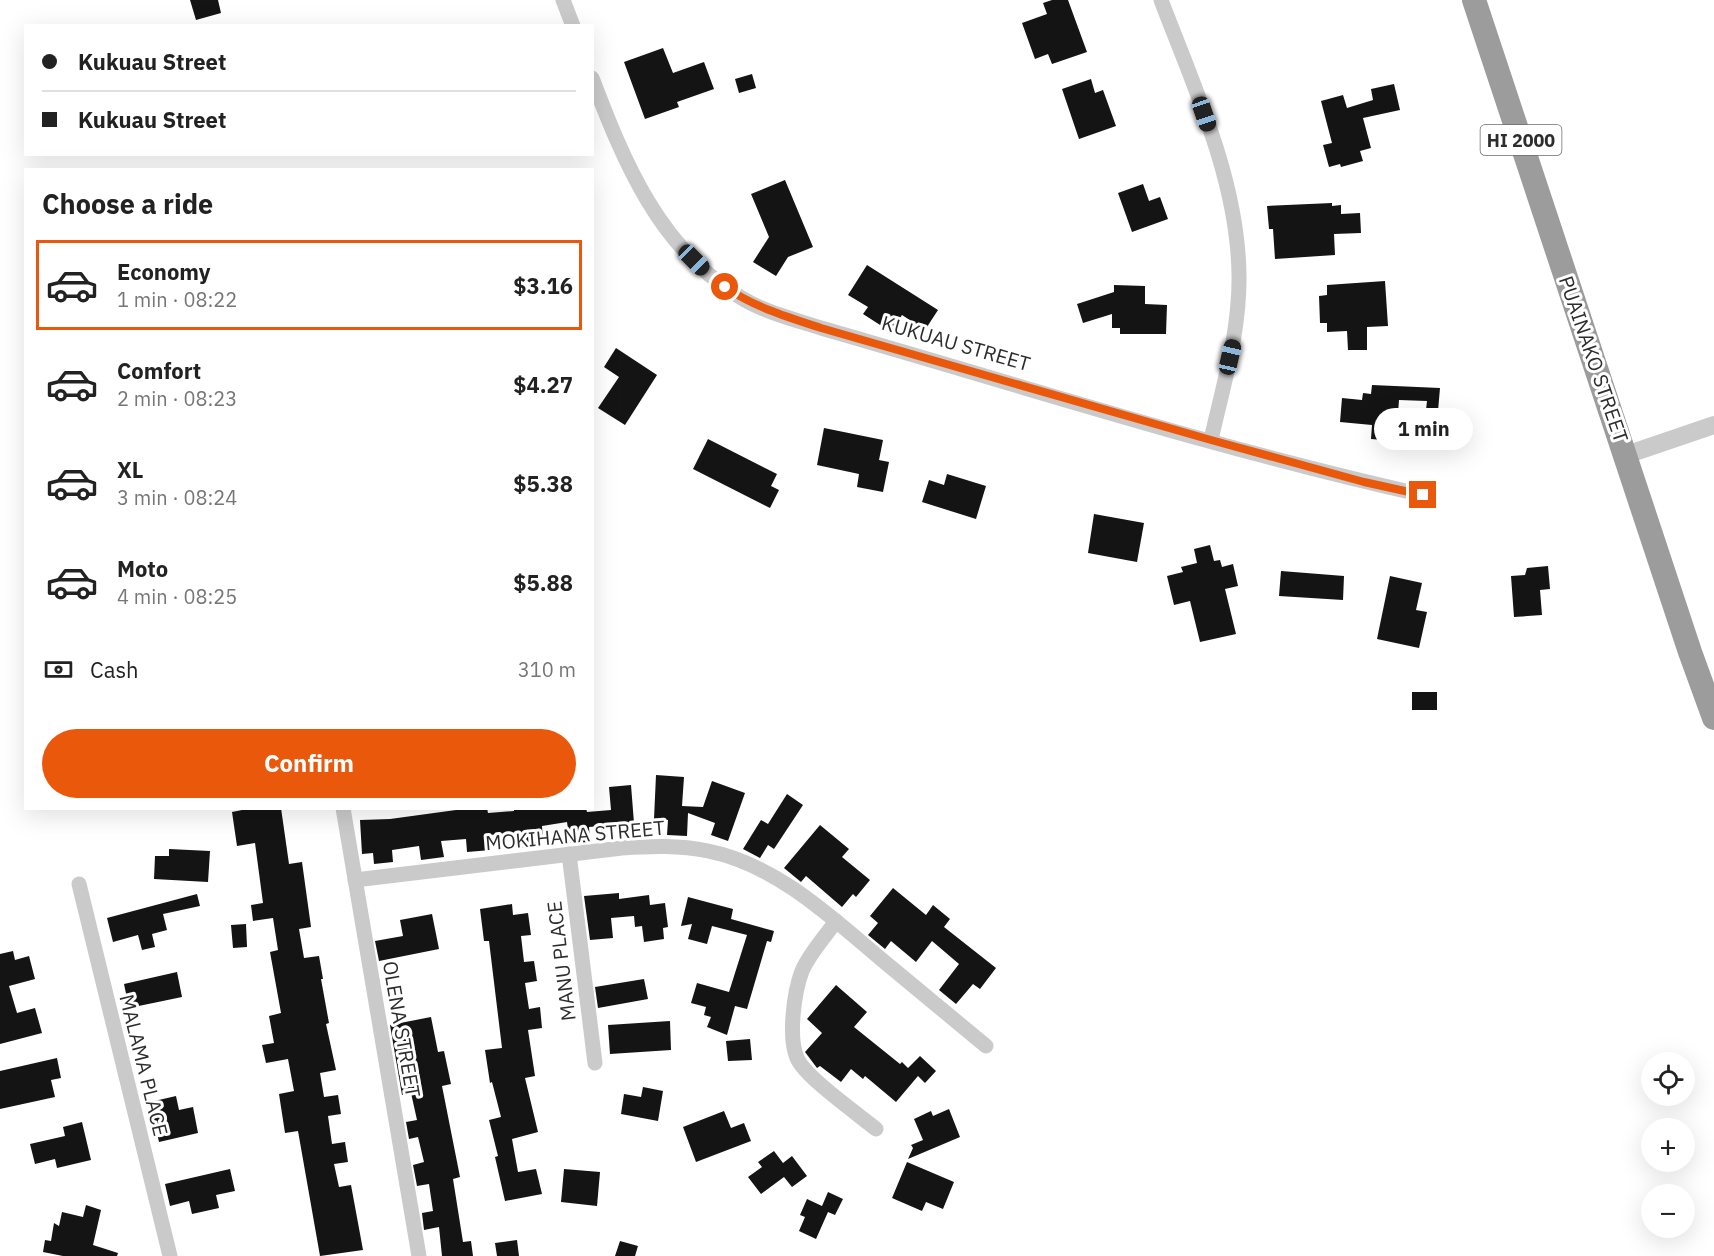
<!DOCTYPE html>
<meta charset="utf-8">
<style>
body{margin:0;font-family:"IBM Plex Sans",sans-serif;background:#f2f2f2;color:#222;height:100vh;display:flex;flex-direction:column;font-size:22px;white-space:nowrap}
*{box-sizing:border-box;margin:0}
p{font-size:20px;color:#767676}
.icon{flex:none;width:33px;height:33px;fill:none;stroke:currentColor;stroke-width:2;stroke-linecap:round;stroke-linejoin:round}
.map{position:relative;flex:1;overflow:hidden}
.side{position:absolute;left:24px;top:168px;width:570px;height:642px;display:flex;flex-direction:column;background:#fff;border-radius:0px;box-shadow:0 6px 24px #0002}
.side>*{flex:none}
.hud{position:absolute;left:24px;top:24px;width:570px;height:132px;border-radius:0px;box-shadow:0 6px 24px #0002;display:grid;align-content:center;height:132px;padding:0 18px;background:#fff}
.tools{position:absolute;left:1641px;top:1052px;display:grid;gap:12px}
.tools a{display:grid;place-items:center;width:54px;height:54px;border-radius:50%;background:#fff;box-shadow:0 6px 24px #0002;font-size:30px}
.end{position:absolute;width:27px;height:27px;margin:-14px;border:8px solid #ea580c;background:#fff;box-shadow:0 0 0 3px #fff}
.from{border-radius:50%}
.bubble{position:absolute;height:42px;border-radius:21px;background:#fff;box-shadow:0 6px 24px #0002;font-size:20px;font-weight:800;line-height:42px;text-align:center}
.car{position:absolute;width:18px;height:36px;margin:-18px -9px;border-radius:8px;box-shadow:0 0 4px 2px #0007;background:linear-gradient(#222 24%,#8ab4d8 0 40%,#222 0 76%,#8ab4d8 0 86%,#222 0)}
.hud b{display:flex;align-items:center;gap:21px;height:57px;font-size:22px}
.hud b+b{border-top:2px solid #e0e0e0}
.hud i{width:15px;height:15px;background:#222}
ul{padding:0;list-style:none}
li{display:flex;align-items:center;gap:18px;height:90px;margin:0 12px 9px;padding:0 6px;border:3px solid transparent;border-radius:0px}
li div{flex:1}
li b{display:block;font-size:22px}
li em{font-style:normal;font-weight:800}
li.selected{border-color:#ea580c}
li>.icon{width:54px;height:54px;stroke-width:1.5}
h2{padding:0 18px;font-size:27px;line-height:72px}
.pay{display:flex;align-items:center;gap:15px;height:66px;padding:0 18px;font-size:22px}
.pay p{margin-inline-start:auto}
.primary-button{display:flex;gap:12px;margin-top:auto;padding:12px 18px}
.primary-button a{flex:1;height:69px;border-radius:36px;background:#ea580c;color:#fff;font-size:24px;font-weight:800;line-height:69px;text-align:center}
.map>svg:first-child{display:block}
</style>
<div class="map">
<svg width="1714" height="1256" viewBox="0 0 1714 1256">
<rect width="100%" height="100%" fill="#fff"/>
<g fill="#141414">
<path d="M 190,0 L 218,0 L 221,13 L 196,20 Z"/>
<path d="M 1052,0 L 1068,0 L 1087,52 L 1052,64 L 1048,54 L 1035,59 L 1022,23 L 1047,14 L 1043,3 Z"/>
<path d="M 663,48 L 673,73 L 704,62 L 714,89 L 677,102 L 679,107 L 645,119 L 624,62 Z"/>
<path d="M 752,74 L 756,88 L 739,93 L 735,79 Z"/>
<path d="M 1091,79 L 1095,93 L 1103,90 L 1116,126 L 1079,139 L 1062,89 Z"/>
<path d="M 1394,84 L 1400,110 L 1363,118 L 1371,148 L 1360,151 L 1363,161 L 1341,167 L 1340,164 L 1329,167 L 1323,145 L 1332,143 L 1321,101 L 1343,95 L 1347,108 L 1373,100 L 1371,89 Z"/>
<path d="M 785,180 L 813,247 L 788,257 L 776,276 L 753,262 L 769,237 L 751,194 Z"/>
<path d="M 1143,184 L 1149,201 L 1160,197 L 1168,219 L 1132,232 L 1118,193 Z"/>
<path d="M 1332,203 L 1332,206 L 1341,205 L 1341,214 L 1360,213 L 1361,233 L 1334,234 L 1335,255 L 1275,259 L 1273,229 L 1269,229 L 1267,206 Z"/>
<path d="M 867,265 L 938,310 L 925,330 L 902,315 L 891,332 L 863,314 L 868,307 L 848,295 Z"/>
<path d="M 1385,281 L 1388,326 L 1367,327 L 1367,350 L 1348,350 L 1347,331 L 1327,332 L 1327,323 L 1320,323 L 1319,296 L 1327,295 L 1327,285 Z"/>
<path d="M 1114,285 L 1145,286 L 1145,304 L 1167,305 L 1166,334 L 1120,334 L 1120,328 L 1112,328 L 1112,314 L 1083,323 L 1077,304 L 1114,292 Z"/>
<path d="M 616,348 L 657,375 L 625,425 L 598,408 L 619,377 L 604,367 Z"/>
<path d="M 1372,385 L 1440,388 L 1438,411 L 1426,410 L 1427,401 L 1399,400 L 1396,441 L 1371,439 L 1372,425 L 1340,422 L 1342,398 L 1362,400 L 1363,393 L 1371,394 Z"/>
<path d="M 824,428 L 883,440 L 879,460 L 889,462 L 883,492 L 857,487 L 859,474 L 817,465 Z"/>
<path d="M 708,439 L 777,474 L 771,486 L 779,490 L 770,508 L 693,469 Z"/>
<path d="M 947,474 L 986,486 L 976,519 L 922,502 L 929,480 L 944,485 Z"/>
<path d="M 1094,514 L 1144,523 L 1137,562 L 1088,553 Z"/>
<path d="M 1210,545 L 1214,561 L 1220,560 L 1222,567 L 1233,564 L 1238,586 L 1225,589 L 1236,634 L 1200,642 L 1190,601 L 1174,605 L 1167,576 L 1183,572 L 1181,567 L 1197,563 L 1194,549 Z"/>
<path d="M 1548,566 L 1550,589 L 1540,590 L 1542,615 L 1514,617 L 1511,576 L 1525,575 L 1527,568 Z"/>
<path d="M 1281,571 L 1344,576 L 1343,600 L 1279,596 Z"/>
<path d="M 1390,576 L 1422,583 L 1416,610 L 1427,612 L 1419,648 L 1377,639 Z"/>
<rect x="1412" y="692" width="25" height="18"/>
<path d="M 656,775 L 684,777 L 682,806 L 703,807 L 712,781 L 745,793 L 728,841 L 711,835 L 715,823 L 688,813 L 687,836 L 667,835 L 668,820 L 654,819 Z"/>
<path d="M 631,785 L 634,823 L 589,827 L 590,842 L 570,843 L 567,822 L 542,826 L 543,845 L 521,848 L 520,832 L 490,835 L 491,850 L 467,852 L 466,839 L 441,841 L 444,857 L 421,860 L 419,846 L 392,850 L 393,862 L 374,864 L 373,853 L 362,854 L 360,820 L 390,819 L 456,810 L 456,808 L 487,808 L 488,813 L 514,811 L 514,808 L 586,808 L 587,812 L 611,810 L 609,787 Z"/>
<path d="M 787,794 L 803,805 L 774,849 L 768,845 L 760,858 L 743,849 L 761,820 L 768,824 Z"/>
<path d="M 252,808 L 281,808 L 289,864 L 302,862 L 311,927 L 299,929 L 304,958 L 319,956 L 323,979 L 321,979 L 329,1023 L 326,1024 L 336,1070 L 320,1073 L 324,1097 L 338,1095 L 341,1114 L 328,1116 L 332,1144 L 345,1142 L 348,1162 L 334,1164 L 339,1187 L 351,1185 L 363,1250 L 320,1256 L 298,1131 L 285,1133 L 279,1094 L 294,1091 L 288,1059 L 266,1063 L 262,1045 L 274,1043 L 269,1016 L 281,1013 L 270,952 L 278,950 L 273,918 L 253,921 L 251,905 L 263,903 L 255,843 L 237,846 L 232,812 Z"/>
<path d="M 820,825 L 849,849 L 842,857 L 870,880 L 856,897 L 853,894 L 842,907 L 806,876 L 801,882 L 784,868 Z"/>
<path d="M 169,849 L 210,851 L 208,882 L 154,879 L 155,856 L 169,856 Z"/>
<path d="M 893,888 L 926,915 L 933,905 L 950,919 L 944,927 L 996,968 L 980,989 L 973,984 L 956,1004 L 939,990 L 959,964 L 932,941 L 916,962 L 891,941 L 885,949 L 868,935 L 878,923 L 870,916 Z"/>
<path d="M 619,893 L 619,899 L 649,895 L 650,905 L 665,903 L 668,927 L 663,928 L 664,939 L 644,942 L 642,926 L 635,927 L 634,916 L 611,918 L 613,938 L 590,940 L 584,896 Z"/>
<path d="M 197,894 L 200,906 L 163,914 L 167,930 L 152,934 L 155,947 L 142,950 L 138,935 L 113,942 L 107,918 Z"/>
<path d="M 688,897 L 733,909 L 731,919 L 774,931 L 771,942 L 767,941 L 747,1009 L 735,1006 L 727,1035 L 707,1027 L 711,1017 L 704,1015 L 706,1007 L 691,1003 L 697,983 L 729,992 L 747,935 L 712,926 L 707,944 L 688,939 L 692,924 L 681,926 Z"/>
<path d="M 512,904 L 513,915 L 528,913 L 531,935 L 521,936 L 524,962 L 534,961 L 537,981 L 525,983 L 529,1009 L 540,1007 L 542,1028 L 528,1030 L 535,1076 L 525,1078 L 538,1132 L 512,1139 L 518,1172 L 536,1169 L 542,1194 L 505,1201 L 495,1157 L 498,1156 L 489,1120 L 501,1117 L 492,1082 L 490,1083 L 485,1050 L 502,1048 L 489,941 L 484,941 L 480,909 Z"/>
<path d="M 432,914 L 439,949 L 379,961 L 375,941 L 403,936 L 400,920 Z"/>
<path d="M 246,924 L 247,947 L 233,948 L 231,925 Z"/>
<path d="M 13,951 L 15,960 L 29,956 L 35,979 L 9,986 L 17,1013 L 35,1008 L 42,1033 L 0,1044 L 0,954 Z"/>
<path d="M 177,972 L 182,997 L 129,1008 L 124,984 Z"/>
<path d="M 644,979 L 648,999 L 598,1008 L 595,987 Z"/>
<path d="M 836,985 L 867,1012 L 854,1027 L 900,1064 L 902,1062 L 908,1068 L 920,1056 L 936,1071 L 925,1083 L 918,1076 L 896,1102 L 865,1076 L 863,1079 L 851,1069 L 841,1082 L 820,1066 L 817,1068 L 805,1052 L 822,1033 L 807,1019 Z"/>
<path d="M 431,1017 L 438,1052 L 444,1051 L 451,1084 L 442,1086 L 460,1177 L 453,1179 L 463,1242 L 471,1241 L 473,1256 L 442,1256 L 439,1227 L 424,1230 L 422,1213 L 433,1211 L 429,1184 L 417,1186 L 413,1165 L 424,1162 L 418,1137 L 409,1139 L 406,1122 L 417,1120 L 411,1093 L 402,1095 L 390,1025 Z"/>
<path d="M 670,1021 L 671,1050 L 610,1054 L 608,1025 Z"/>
<path d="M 750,1039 L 752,1060 L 728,1061 L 726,1041 Z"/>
<path d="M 57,1058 L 61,1078 L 51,1080 L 55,1097 L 0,1109 L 0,1071 Z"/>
<path d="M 643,1087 L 663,1091 L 658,1121 L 621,1114 L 624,1094 L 641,1097 Z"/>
<path d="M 176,1096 L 179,1110 L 193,1107 L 198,1133 L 159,1142 L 150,1102 Z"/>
<path d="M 949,1109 L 960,1137 L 908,1159 L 913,1148 L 911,1145 L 923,1140 L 914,1119 L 931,1111 L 933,1116 Z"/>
<path d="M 724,1111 L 731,1128 L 744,1123 L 751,1141 L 696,1162 L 683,1127 Z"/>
<path d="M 82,1122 L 91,1160 L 57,1168 L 55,1159 L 35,1164 L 30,1144 L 65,1136 L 63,1127 Z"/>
<path d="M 774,1151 L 783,1163 L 792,1156 L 807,1176 L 792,1187 L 784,1177 L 761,1194 L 748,1177 L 762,1167 L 758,1162 Z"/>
<path d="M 907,1162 L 954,1182 L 943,1209 L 926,1202 L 922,1211 L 892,1198 Z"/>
<path d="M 230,1169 L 235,1191 L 216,1195 L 219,1208 L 192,1214 L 189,1201 L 170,1206 L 165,1184 Z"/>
<path d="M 564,1169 L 600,1172 L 597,1206 L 561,1202 Z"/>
<path d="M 828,1192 L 843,1199 L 835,1215 L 828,1212 L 816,1239 L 799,1231 L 805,1217 L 800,1215 L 807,1199 L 822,1206 Z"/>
<path d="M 86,1205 L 101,1210 L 93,1245 L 118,1253 L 117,1256 L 63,1256 L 43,1252 L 45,1240 L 51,1241 L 54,1223 L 59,1226 L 62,1212 L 83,1217 Z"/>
<path d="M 517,1240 L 519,1256 L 497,1256 L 495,1243 Z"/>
<path d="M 620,1241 L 638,1246 L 635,1256 L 615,1256 Z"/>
</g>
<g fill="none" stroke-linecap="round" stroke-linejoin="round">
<g stroke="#cacaca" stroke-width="15">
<path d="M 563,0 L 573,26"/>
<path d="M 1161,0 C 1194,87 1238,180 1239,275 C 1240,331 1223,386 1211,440"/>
<path d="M 592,78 C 624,162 659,248 740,297 C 764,312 793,319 821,328 C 1020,385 1220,450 1423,495"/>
<path d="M 343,808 L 419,1256"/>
<path d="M 569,854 L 595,1063"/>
<path d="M 355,880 L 622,848 C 651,846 679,845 708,851 C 775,864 830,916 881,959 C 916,988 951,1017 986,1046"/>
<path d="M 79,884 L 170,1256"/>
<path d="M 836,921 C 825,937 809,954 802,971 C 794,992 788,1037 797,1058 C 805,1077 858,1114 876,1129"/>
</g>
<path stroke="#cacaca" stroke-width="18" d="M 1626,455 L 1714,425"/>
<path stroke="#9c9c9c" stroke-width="24" d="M 1474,0 L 1690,652 L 1714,718"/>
</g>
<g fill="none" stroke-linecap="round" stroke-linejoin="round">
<path stroke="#ea580c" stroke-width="8" d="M 725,287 C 754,307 787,317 821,328 L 1211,440 L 1364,482 L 1423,495"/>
</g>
<g text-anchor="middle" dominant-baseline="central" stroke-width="6" stroke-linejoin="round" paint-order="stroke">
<rect fill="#fff" stroke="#6c6c6c" stroke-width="1.5" x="1480.5" y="125" width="81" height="30" rx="4.5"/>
<g font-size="18" font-weight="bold" fill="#2d2d2d">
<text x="1521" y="140">HI 2000</text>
</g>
<g font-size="20" fill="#2d2d2d" stroke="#fff">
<text transform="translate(956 343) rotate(16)">KUKUAU STREET</text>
<text transform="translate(1594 359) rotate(71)">PUAINAKO STREET</text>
<text transform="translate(575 835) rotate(-5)">MOKIHANA STREET</text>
<text transform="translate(561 961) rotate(-97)">MANU PLACE</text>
<text transform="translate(402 1029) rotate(80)">OLENA STREET</text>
<text transform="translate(144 1065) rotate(76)">MALAMA PLACE</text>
</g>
</g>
</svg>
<div class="tools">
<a><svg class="icon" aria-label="locate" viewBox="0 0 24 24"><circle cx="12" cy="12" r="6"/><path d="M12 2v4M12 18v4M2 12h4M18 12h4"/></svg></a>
<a>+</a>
<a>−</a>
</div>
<i class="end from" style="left:725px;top:287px"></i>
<i class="end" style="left:1423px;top:495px"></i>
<div class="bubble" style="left:1374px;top:408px;width:99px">1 min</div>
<i class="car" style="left:1204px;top:114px;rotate:161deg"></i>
<i class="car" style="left:694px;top:260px;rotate:135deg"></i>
<i class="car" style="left:1230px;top:357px;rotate:13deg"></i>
<div class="hud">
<b><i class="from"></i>Kukuau Street</b>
<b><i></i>Kukuau Street</b>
</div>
<section class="side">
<h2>Choose a ride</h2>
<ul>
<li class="selected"><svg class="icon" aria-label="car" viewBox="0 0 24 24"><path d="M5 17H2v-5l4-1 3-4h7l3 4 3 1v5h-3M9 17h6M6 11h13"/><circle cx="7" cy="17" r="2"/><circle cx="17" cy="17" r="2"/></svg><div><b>Economy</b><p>1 min · 08:22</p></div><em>$3.16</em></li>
<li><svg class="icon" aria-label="car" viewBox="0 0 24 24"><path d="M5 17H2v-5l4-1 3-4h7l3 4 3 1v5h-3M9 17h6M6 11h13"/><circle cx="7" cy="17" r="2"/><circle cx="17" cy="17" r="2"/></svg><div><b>Comfort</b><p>2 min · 08:23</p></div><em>$4.27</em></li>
<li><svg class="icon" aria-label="car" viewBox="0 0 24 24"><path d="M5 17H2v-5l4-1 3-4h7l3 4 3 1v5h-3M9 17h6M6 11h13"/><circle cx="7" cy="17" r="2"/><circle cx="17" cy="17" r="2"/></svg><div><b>XL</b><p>3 min · 08:24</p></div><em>$5.38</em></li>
<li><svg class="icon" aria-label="car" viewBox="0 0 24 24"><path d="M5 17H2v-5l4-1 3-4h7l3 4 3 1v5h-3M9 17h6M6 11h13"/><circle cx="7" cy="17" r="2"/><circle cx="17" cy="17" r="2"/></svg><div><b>Moto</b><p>4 min · 08:25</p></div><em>$5.88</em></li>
</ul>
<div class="pay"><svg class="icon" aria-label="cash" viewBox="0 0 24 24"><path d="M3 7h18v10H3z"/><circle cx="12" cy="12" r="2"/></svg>Cash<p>310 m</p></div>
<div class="primary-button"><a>Confirm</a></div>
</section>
</div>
